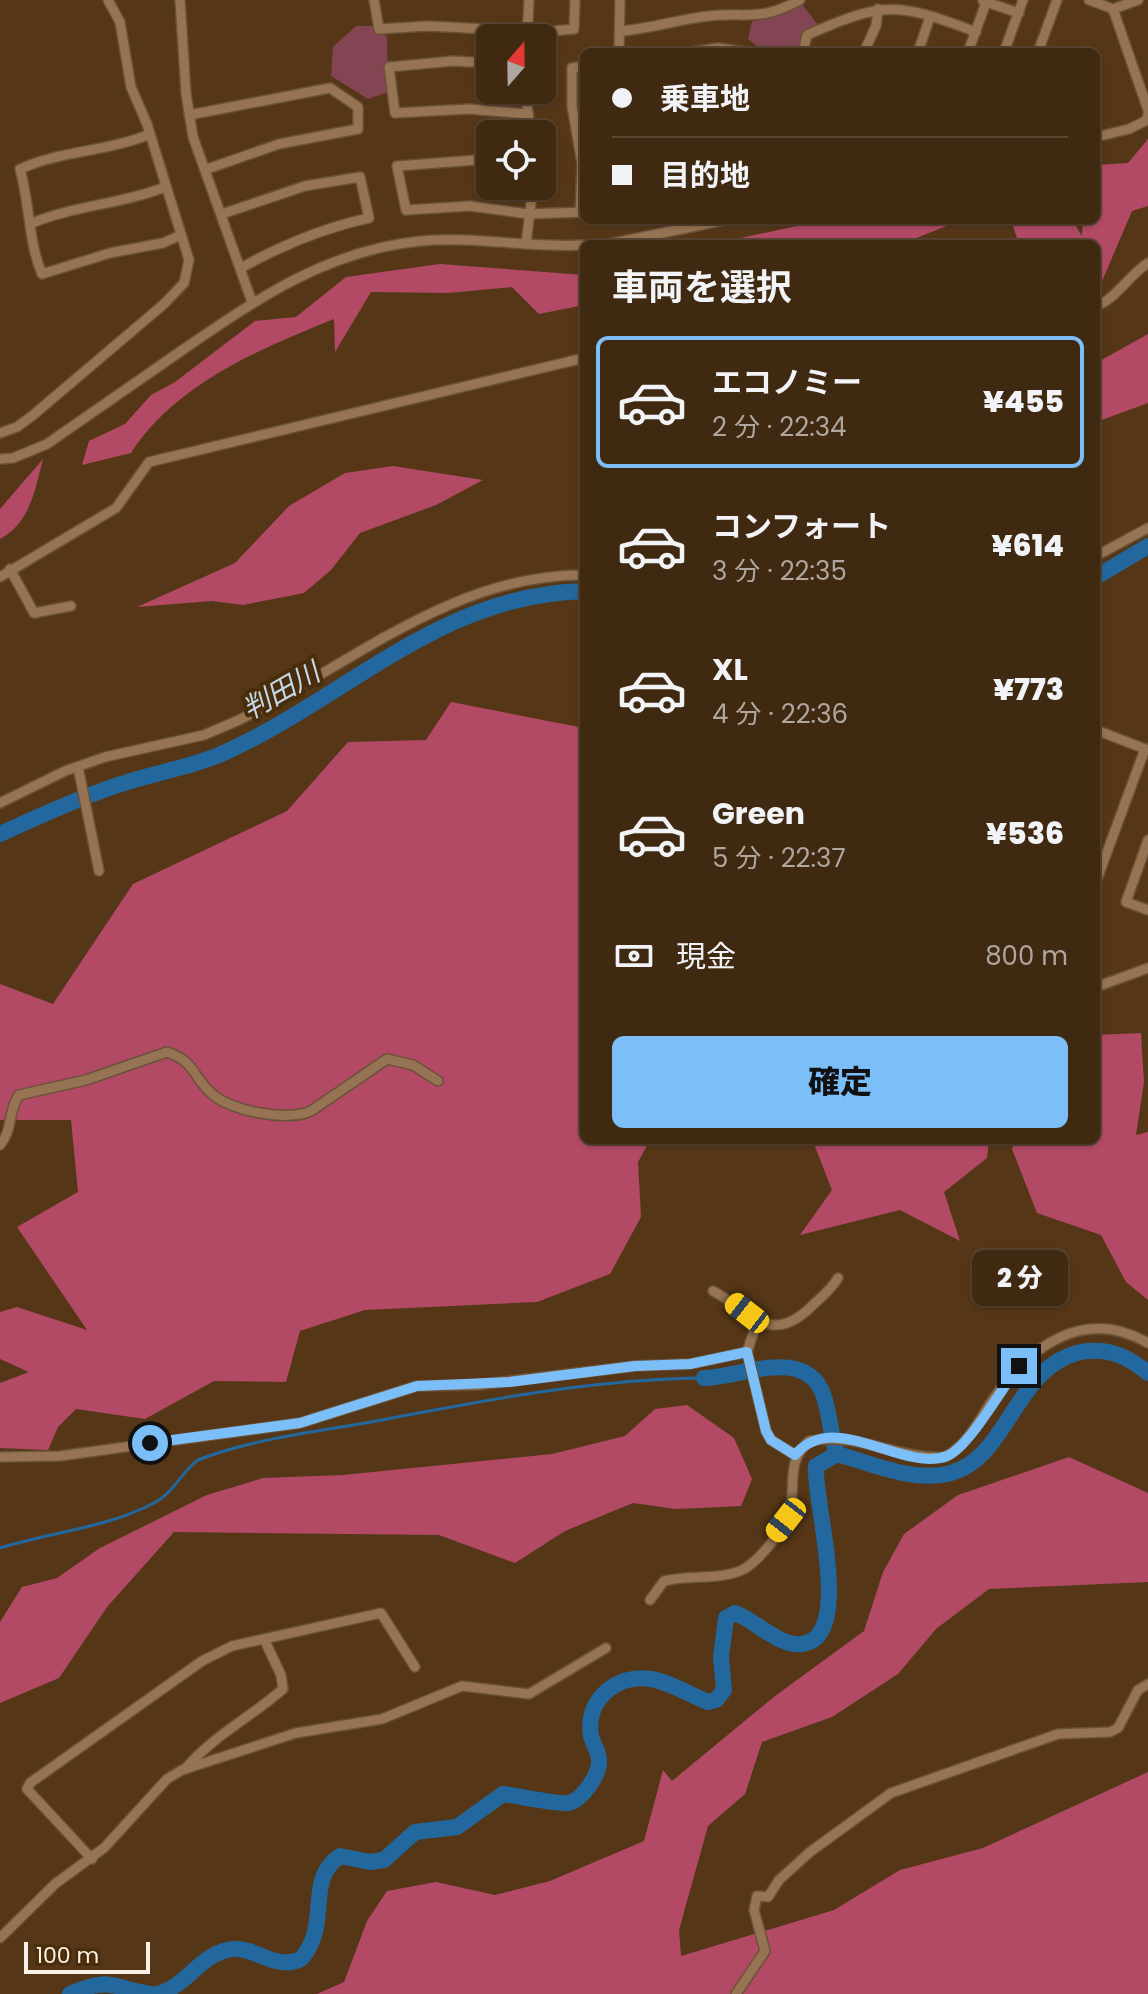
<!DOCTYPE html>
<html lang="ja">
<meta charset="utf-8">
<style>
body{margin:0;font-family:Poppins,"Noto Sans JP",sans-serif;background:#47311a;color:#f1f3f6;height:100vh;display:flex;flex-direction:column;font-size:30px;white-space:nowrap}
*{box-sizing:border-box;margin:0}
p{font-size:26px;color:#aea69f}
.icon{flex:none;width:44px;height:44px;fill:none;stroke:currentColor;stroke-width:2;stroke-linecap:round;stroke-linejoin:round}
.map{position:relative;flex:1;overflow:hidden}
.details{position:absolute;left:580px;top:240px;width:520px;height:904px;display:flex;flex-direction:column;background:#402911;border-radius:12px;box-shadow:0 2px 6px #0004,0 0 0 2px #594531}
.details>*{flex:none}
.guide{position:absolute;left:580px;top:48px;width:520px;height:176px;border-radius:12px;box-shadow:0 2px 6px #0004,0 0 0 2px #594531;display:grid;align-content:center;height:176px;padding:0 32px;background:#402911}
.needle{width:52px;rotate:20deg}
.tools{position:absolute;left:476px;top:24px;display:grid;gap:16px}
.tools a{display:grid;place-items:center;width:80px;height:80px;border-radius:12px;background:#402911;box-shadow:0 2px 6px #0004,0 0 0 2px #594531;font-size:40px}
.scale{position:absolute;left:24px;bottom:20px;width:126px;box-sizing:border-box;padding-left:8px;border:4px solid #fcf1e6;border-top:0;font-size:22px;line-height:28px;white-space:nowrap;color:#fcf1e6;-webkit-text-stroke:6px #4a2d0b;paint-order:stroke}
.end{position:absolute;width:36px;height:36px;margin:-18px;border:10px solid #7bbef8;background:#111;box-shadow:0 0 0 4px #111}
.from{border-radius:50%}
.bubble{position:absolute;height:56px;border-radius:12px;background:#402911;box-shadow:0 2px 6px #0004,0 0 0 2px #594531;font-size:26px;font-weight:800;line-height:56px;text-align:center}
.car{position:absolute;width:24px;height:48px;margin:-24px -12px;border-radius:10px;box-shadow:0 0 6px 2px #0007;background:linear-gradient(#f5c518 24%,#345 0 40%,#f5c518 0 76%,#345 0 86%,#f5c518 0)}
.guide b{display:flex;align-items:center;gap:28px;height:76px;font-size:30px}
.guide b+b{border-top:2px solid #594531}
.guide i{width:20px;height:20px;background:#f1f3f6}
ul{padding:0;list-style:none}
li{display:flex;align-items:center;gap:24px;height:132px;margin:0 16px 12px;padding:0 16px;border:4px solid transparent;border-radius:12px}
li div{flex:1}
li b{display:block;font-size:30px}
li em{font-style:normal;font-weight:800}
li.on{border-color:#7bbef8}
li>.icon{width:72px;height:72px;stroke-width:1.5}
h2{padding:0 32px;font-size:36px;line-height:96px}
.pay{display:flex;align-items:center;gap:20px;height:88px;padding:0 32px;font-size:30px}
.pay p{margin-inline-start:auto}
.cta{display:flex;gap:16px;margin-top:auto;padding:16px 32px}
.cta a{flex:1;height:92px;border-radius:12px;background:#7bbef8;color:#111;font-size:32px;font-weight:800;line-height:92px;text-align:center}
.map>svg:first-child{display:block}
</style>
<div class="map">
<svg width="1148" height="1994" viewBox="0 0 1148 1994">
<rect width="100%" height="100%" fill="#553717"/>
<g fill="#834453">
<path d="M 801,3 L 818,25 L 803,37 L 800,52 L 764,52 L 748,39 L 752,21 L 777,16 Z"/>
<path d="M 356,26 L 373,26 L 387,37 L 388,92 L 368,99 L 331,76 L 333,47 Z"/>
</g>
<g fill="#b24a66">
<path d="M 1148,139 L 1148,206 L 1132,211 L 1097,293 L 1096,244 L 1019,244 L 1011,220 L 1072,220 L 1082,236 L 1083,220 L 1096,220 L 1096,165 L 1128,163 Z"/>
<path d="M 824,220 L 962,220 L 901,244 L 713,244 Z"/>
<path d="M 440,264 L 584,275 L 584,305 L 539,314 L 512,287 L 448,293 L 371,292 L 335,352 L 334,319 C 260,349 176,383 131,453 L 82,465 L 89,441 L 125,424 L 151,395 L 175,382 L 255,321 L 296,317 L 346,277 Z"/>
<path d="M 1148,334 L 1148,403 L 1096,422 L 1096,363 Z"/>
<path d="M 43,459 C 35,490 30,523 0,539 L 0,509 Z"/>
<path d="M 393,466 L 483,480 L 436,505 L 360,533 L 331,570 L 304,593 L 243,605 L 212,601 L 137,607 L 235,563 L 289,506 L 345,473 Z"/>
<path d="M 451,702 L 584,728 L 584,1140 L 650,1140 L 638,1162 L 641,1217 L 610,1274 L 537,1302 L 365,1310 L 300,1331 L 286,1382 L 214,1381 L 145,1419 L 76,1409 L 58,1427 L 48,1450 L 0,1448 L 0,1383 L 29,1372 L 0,1359 L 0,1312 L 17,1307 L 87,1330 L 17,1227 L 78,1192 L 71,1120 L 0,1120 L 0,984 L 53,1004 L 133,884 L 287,811 L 348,742 L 426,740 Z"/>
<path d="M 1141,1033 L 1144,1082 L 1136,1135 L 1148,1132 L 1148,1300 L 1126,1282 L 1101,1235 L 1037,1213 L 1012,1149 L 1015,1140 L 1096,1140 L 1096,1035 Z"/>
<path d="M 779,1140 L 989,1140 L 987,1158 L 944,1192 L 960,1241 L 900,1210 L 800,1235 L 832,1190 L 814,1144 Z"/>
<path d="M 687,1405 L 734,1438 L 752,1479 L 741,1506 L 676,1509 L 633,1503 L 565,1531 L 515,1563 L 439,1535 L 174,1532 L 107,1607 L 59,1678 L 0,1703 L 0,1622 L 22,1587 L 57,1578 L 100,1548 L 207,1495 L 263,1478 L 343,1475 L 552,1454 L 625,1436 L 655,1409 Z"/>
<path d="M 1069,1457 L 1148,1493 L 1148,1582 L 989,1589 L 936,1629 L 898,1674 L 832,1717 L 762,1742 L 745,1794 L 708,1826 L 679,1930 L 681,1956 L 834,1910 L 900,1870 L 983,1848 L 1148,1772 L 1148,1994 L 317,1994 L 344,1982 L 367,1921 L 387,1891 L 436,1882 L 495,1895 L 550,1881 L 644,1841 L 663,1770 L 672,1781 L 775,1696 L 864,1631 L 883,1572 L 904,1534 L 958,1495 Z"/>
</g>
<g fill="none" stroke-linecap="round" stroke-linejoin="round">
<path stroke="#22689e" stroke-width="3" d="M 0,1548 C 51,1532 107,1528 154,1503 C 174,1493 181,1472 198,1460 C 252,1439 314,1432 371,1422 C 482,1401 591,1379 704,1378"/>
<g stroke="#22689e" stroke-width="16">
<path d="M 1096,577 L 1148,546"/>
<path d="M 0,834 C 37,817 74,800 112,787 C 150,773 192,768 228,751 C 351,694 440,595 584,591"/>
<path d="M 704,1378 C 741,1377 805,1346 823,1394 C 830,1413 830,1434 837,1454"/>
<path d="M 837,1454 C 873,1464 914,1483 951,1473 C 1009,1457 1015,1366 1081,1352 C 1108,1347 1127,1356 1148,1373"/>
<path d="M 70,1994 C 113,1975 112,1989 151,1994"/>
<path d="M 157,1994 C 187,1987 201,1952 233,1949 C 256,1947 276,1971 301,1959 C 332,1924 304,1880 340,1856 L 370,1862 L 384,1860 L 415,1832 L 457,1827 L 503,1794 C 514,1795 560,1805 569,1803 C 583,1799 600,1774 599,1760 C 599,1752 593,1744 591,1736 C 584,1701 617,1673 651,1679 C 670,1682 690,1695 708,1702 L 716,1700 L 724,1690 L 721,1657 L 726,1618 L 735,1613 C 755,1620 779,1647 802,1644 C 855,1638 813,1501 816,1466 L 837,1454"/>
</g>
<g stroke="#695137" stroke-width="12">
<g id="street">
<path d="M 180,0 L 186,93 L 193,137 L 252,302"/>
<path d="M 374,0 L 379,29 L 428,26 L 543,32 L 574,29 L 575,0"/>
<path d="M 1089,0 L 1113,9 L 1138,0"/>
<path d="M 983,1 L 1019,13"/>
<path d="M 1113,9 L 1148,110"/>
<path d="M 620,31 C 648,29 673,21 701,17 C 745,10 755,24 800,0"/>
<path d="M 527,38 L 529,0"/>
<path d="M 619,52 L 620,0"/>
<path d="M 691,52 L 718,48 L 746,52"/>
<path d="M 803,52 L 807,35 C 884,1 897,2 976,32"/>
<path d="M 864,52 L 876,26 L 878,9"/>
<path d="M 918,52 L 930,17"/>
<path d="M 968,52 L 987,0"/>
<path d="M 1004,52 L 1023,0"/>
<path d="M 1038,52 L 1057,0"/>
<path d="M 490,63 L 453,61 L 389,67 L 395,113 L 469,109 L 527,114"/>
<path d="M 525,90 L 531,134"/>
<path d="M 189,115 L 330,88 L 358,107 L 358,129 L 279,144 L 207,169"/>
<path d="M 150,134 C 107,152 62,150 20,169 C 30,204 28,241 42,274 L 110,253 L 163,243 L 181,235"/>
<path d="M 1096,137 L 1129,129 L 1147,120 L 1148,114"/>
<path d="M 490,159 L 397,166 L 406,210 L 470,206 L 528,214 L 584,212"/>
<path d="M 580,212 L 582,164 L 572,106 L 572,68 L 584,66"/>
<path d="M 222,214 L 305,186 L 360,177 L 369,218 C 323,228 282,245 241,268"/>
<path d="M 32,223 C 76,205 123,204 165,187"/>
<path d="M 526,244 L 533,186"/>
<path d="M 609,244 L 725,220"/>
<path d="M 1096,306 C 1115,300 1128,276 1148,263"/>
<path d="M 0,433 L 17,427 L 32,416 L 164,304 L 184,283 L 189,260 L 147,124 L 131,87 L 120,22 L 108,0"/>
<path d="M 0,459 L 13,458 L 47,444 C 92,413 137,382 181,351 C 257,299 327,250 421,241 C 476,236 529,248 584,245"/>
<path d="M 1096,556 L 1148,528"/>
<path d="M 10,569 L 34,613 L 71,606"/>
<path d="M 0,577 L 116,508 L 149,462 L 584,358"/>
<path d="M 1096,730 L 1148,750"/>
<path d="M 78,767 L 99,871"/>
<path d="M 0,803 L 65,771 L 105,757 L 204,735 L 239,720 C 350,665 454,574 584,575"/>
<path d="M 1148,840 L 1126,902 L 1148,910"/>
<path d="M 1096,882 L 1145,749"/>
<path d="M 1096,987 L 1148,968"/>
<path d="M 0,1145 C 13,1130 8,1110 19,1095 L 86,1080 L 167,1052 C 196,1062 192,1076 211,1093 C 229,1111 288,1122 311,1111 L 387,1059 L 413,1065 L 438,1081"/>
<path d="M 713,1291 C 752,1312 770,1347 812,1306 C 822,1296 831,1290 838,1278"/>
<path d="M 747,1352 L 757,1322"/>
<path d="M 0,1457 L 60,1456 L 300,1423 L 417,1386 L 477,1385 L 635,1366 L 690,1364 L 747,1352 L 766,1431 L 771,1440 L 795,1455"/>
<path d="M 650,1600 L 664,1581 C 689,1574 721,1581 744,1569 C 760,1560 786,1527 790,1510 C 796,1483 786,1462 809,1441 C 856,1431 899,1460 945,1457 C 969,1443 977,1423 992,1401 C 1029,1346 1084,1306 1148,1343"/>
<path d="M 185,1769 C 213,1736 251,1717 283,1689 L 281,1675 L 264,1639"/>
<path d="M 92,1859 L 27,1789 L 30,1783 L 202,1661 L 232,1646 L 381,1613 L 415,1667"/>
<path d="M 0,1938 L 55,1884 L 104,1848 L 167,1779 L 182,1770 L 296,1733 L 382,1719 L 462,1686 L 529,1694 L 606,1648"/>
<path d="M 736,1994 L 765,1951 L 754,1910 L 757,1896 L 768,1897 L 779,1880 L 810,1852 L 891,1793 L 1058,1734 L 1110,1732 L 1118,1728 L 1138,1690 L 1148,1684"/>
</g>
</g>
<use href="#street" stroke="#967453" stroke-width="9"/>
</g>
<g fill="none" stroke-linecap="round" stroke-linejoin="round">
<path stroke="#7bbef8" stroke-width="10" d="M 150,1443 L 300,1423 L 417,1386 L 510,1382 L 635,1366 L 690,1364 L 747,1352 L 766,1431 L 771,1440 L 795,1455 C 835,1408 902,1473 947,1456 C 969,1447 1002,1388 1019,1366"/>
</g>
<g text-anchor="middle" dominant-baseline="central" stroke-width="8" stroke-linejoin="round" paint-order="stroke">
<g font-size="28" font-style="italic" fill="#c4d8ea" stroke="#4a2d0b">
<text transform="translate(281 691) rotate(-30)">判田川</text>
</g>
</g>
</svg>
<div class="tools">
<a><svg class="needle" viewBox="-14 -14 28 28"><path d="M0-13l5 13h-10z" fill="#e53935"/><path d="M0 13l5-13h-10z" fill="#aea69f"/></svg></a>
<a><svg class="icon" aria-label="locate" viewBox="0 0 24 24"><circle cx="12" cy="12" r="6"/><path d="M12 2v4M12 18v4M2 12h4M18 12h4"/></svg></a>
</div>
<div class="scale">100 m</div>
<i class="end from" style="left:150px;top:1443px"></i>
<i class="end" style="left:1019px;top:1366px"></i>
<div class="bubble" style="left:972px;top:1250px;width:96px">2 分</div>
<i class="car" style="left:747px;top:1313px;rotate:308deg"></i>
<i class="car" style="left:786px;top:1520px;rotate:218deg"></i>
<div class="guide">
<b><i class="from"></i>乗車地</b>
<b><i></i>目的地</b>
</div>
<section class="details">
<h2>車両を選択</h2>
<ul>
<li class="on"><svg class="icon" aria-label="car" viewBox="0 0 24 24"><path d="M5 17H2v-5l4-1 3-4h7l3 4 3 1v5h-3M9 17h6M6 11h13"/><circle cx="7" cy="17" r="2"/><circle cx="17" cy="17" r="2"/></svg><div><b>エコノミー</b><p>2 分 · 22:34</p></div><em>¥455</em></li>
<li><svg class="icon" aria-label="car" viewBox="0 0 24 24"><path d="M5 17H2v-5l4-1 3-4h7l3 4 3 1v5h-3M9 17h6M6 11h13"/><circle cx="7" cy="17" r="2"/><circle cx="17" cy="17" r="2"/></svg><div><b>コンフォート</b><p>3 分 · 22:35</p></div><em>¥614</em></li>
<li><svg class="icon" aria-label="car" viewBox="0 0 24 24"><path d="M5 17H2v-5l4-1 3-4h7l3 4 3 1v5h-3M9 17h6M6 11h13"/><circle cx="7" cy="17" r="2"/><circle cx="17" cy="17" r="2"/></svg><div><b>XL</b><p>4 分 · 22:36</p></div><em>¥773</em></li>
<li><svg class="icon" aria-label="car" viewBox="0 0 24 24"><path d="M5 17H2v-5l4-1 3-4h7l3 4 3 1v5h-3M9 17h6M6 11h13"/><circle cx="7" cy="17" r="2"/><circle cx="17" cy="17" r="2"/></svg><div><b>Green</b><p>5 分 · 22:37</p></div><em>¥536</em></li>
</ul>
<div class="pay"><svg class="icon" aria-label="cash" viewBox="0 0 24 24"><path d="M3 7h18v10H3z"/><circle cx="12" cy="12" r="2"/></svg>現金<p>800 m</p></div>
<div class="cta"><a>確定</a></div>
</section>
</div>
